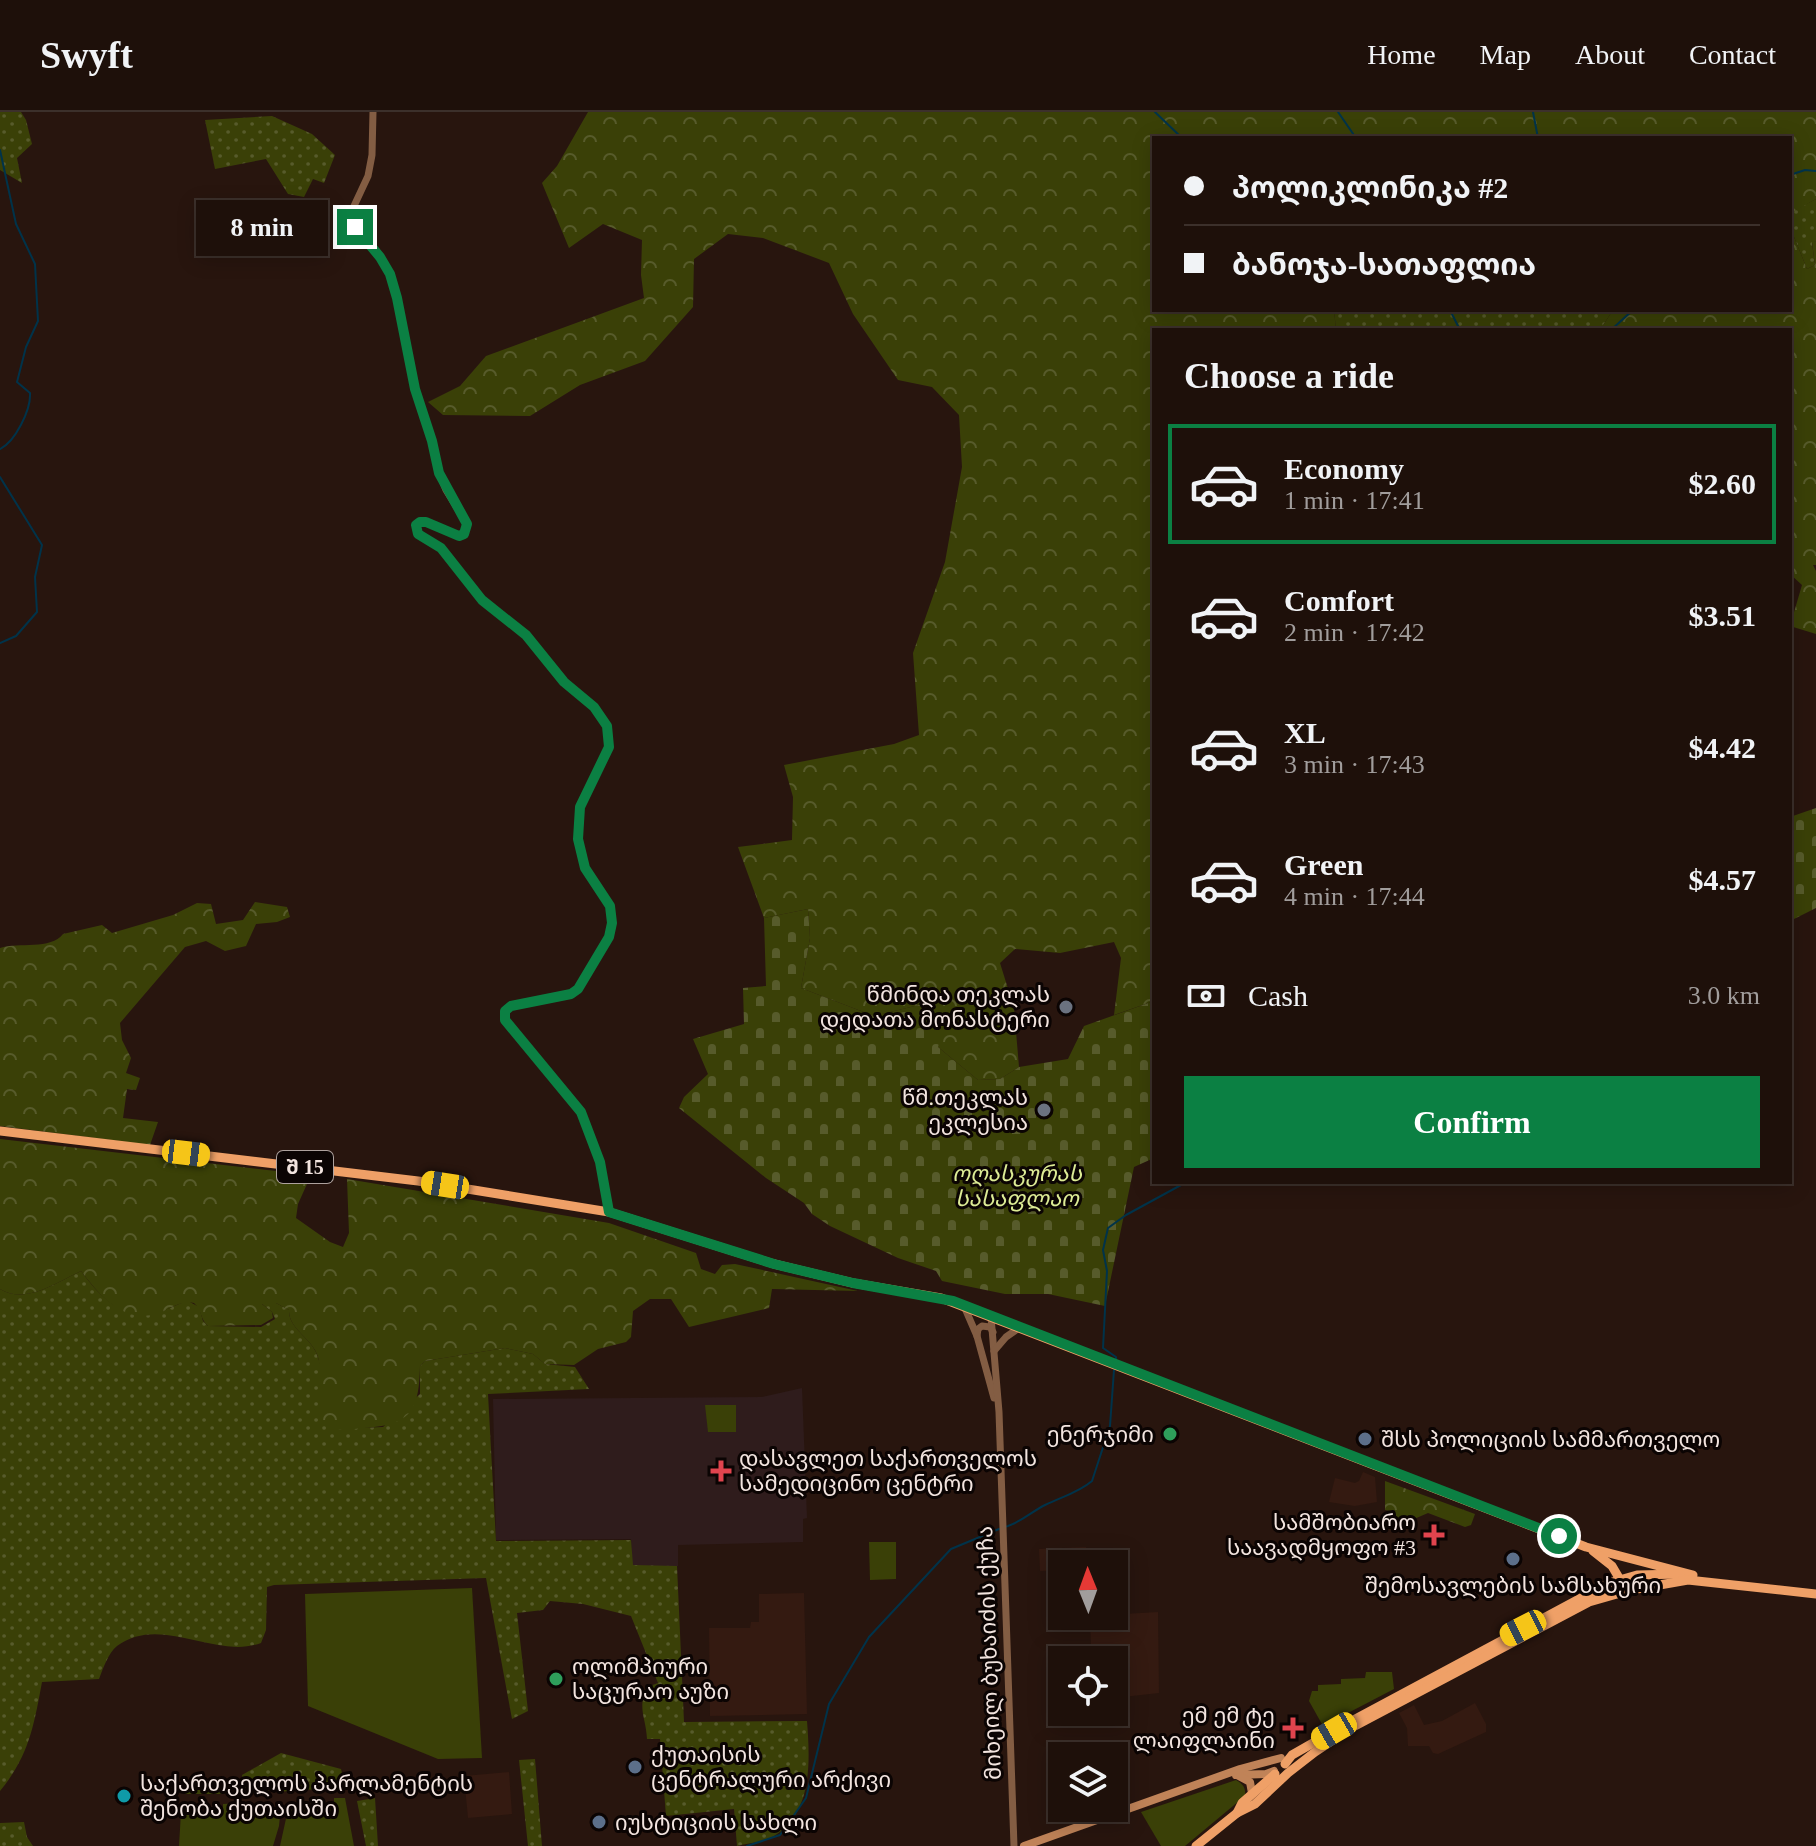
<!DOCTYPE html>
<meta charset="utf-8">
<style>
body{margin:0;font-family:"Times New Roman","Noto Sans Georgian",serif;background:#2b1e18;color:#f1f3f6;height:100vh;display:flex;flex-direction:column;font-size:30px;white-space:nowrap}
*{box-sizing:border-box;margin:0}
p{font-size:26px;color:#a19d9c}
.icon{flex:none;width:44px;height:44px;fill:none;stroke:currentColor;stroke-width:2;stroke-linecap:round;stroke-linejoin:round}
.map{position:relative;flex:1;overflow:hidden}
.details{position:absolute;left:1152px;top:216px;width:640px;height:856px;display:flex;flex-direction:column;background:#1e100a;border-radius:0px;box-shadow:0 4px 20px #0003,0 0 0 2px #3c302b}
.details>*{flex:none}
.guide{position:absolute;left:1152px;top:24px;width:640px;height:176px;border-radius:0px;box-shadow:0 4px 20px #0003,0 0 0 2px #3c302b;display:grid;align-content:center;height:176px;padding:0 32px;background:#1e100a}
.needle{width:52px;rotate:359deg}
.buttons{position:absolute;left:1048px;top:1438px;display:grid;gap:16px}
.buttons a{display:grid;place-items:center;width:80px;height:80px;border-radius:0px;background:#1e100a;box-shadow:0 4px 20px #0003,0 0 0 2px #3c302b;font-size:40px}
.end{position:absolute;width:36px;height:36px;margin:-18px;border:10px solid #0b8043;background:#fff;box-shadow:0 0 0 4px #fff}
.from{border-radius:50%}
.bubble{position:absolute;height:56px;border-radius:0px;background:#1e100a;box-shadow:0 4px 20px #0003,0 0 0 2px #3c302b;font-size:26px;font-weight:700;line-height:56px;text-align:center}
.car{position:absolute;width:24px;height:48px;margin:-24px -12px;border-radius:10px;box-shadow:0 0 6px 2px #0007;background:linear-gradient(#f5c518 24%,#345 0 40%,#f5c518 0 76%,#345 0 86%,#f5c518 0)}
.guide b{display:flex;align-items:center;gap:28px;height:76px;font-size:30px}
.guide b+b{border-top:2px solid #3c302b}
.guide i{width:20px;height:20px;background:#f1f3f6}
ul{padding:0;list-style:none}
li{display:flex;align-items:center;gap:24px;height:120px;margin:0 16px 12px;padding:0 16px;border:4px solid transparent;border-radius:0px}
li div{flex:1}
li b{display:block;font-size:30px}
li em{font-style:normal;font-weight:700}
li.current{border-color:#0b8043}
li>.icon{width:72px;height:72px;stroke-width:1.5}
h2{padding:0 32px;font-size:36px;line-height:96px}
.pay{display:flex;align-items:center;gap:20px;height:88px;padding:0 32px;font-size:30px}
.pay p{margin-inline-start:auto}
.action{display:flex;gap:16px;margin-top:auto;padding:16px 32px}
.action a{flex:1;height:92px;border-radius:0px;background:#0b8043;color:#fff;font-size:32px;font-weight:700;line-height:92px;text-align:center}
header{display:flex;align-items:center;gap:48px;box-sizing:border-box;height:112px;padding:0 40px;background:#1e100a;border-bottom:2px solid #3c302b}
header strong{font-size:38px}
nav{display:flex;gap:44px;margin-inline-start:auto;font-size:28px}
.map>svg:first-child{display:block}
</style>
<header>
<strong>Swyft</strong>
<nav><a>Home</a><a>Map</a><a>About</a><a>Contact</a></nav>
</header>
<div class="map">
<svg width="1816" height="1734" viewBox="0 0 1816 1734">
<defs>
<pattern id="grass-dots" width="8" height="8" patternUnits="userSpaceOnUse" patternTransform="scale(2)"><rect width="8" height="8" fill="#3a4007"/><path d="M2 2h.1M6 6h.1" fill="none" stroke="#575b2b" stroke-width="1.8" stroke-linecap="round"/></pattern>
<pattern id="forest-crowns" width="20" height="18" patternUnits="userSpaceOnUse" patternTransform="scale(2)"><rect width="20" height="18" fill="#3a4007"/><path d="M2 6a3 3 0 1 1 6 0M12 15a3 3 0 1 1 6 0" fill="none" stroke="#575b2b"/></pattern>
<pattern id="cemetery-stones" width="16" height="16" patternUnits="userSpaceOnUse" patternTransform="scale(2)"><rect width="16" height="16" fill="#3a4007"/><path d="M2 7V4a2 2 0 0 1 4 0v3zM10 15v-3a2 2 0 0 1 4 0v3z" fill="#575b2b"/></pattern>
</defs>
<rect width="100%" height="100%" fill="#28150e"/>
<g fill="#341a11">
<path d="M 1363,1360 L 1375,1365 L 1377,1390 L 1355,1394 L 1329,1390 L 1335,1366 L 1355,1371 L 1359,1369 Z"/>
<path d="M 1086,1435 L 1086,1452 L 1062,1452 L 1062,1458 L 1040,1459 L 1039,1437 Z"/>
<path d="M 804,1481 L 807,1602 L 710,1604 L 709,1516 L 750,1516 L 751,1510 L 759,1510 L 759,1482 Z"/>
<path d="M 1158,1500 L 1159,1581 L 1114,1586 L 1114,1548 L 1095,1548 L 1094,1538 L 1091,1537 L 1090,1504 Z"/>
<path d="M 1475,1591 L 1486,1612 L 1486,1620 L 1438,1642 L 1433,1641 L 1429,1634 L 1408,1634 L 1407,1616 L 1399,1601 L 1414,1593 L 1424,1613 L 1442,1609 Z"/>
<path d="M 509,1660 L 512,1702 L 468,1706 L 464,1664 Z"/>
</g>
<path fill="#2f1c1c" d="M 802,1276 L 807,1406 L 803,1407 L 803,1430 L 678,1433 L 678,1454 L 632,1455 L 631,1427 L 496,1428 L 493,1287 L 762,1285 Z"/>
<g fill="url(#grass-dots)">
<path d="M 0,0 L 21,0 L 26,8 L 32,32 L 17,46 L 22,71 L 0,58 Z"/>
<path d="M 272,4 L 312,22 L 335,43 L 324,71 L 313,67 L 304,85 L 288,82 L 266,47 L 215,57 L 205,8 Z"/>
<path d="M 1816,87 L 1816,129 L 1812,131 L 1815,153 L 1807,157 L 1792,120 L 1791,100 Z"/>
<path d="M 1334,198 L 1613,198 L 1600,218 L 1336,218 Z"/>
<path d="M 81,1159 C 99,1183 119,1206 152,1202 C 164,1200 176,1192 188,1189 L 199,1195 L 203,1209 L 208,1214 L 261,1215 L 275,1207 L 272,1200 L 261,1191 L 276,1191 L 289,1198 C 288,1215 309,1225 316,1240 C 325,1263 327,1293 332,1317 L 383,1315 L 420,1282 L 420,1254 L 425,1249 L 505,1236 L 533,1242 L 545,1252 L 575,1255 L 589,1277 L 488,1282 L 496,1429 L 631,1428 L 633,1453 L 677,1454 L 684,1610 L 807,1609 C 810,1648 813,1701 774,1724 C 764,1730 749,1731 737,1734 L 734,1697 L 666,1704 L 660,1627 L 647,1627 C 646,1605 637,1597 647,1575 L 658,1571 L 631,1504 L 583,1492 L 550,1489 L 543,1498 L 517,1501 L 528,1599 L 512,1607 L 486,1466 L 274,1473 L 267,1475 L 266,1518 L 261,1531 C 215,1548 161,1502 117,1534 C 108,1541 103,1557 99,1567 L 42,1570 C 34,1613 29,1644 0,1679 L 0,1177 C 26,1193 57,1170 81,1159 Z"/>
<path d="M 281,1641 L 341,1657 L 344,1669 L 243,1674 L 242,1663 Z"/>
<path d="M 535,1647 L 542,1734 L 528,1734 L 519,1648 Z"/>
<path d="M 375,1686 L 378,1734 L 366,1734 L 357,1689 Z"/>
<path d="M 24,1710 L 27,1725 L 33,1734 L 0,1734 L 0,1711 Z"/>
</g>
<g fill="url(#forest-crowns)">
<path d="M 588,0 L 1816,0 L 1816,87 L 1791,101 L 1792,120 L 1807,157 L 1815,153 L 1812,130 L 1816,129 L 1816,453 L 1813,453 L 1816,459 L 1816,522 L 1790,514 L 1802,473 L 1790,462 L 1790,218 L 1600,218 L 1613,198 L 1790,198 L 1790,26 L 1154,26 L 1154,198 L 1334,198 L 1336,218 L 1154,218 L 1154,889 L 1114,903 L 1121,846 L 1114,830 L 1060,841 L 1015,837 L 1000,851 L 1014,896 L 1019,955 L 1000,967 L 978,968 L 938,935 L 923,892 L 874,904 L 801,876 L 810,826 L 808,797 L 764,806 L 738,735 L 792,728 L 793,685 L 784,653 L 894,632 L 919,623 L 913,541 L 945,450 L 962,355 L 959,303 L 932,275 L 898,268 L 853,202 L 829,151 L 763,126 L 728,122 L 694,147 L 693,195 L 645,249 L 580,273 L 530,304 L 443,303 L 428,290 L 460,274 L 486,244 L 644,186 L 641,163 L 642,128 L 603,112 L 569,136 L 542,71 L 557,54 Z"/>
<path d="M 255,790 L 287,795 L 290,805 L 277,810 L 256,812 L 246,834 L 225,839 L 206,829 L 185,835 L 120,911 L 122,928 L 131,946 L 126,961 L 140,966 L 136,978 L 127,977 L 123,1006 L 158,1010 L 150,1033 L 0,1014 L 0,836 C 19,830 51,838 63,822 L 102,813 L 112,821 L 173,803 L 197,791 L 211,792 L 216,812 L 243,808 Z"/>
<path d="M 0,1027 L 311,1063 L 298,1092 L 296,1106 L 330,1130 L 343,1135 L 349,1121 L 347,1067 L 609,1111 L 696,1141 L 701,1157 L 715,1162 L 722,1153 L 735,1152 L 858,1179 L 772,1177 L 769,1196 L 689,1215 L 671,1187 L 650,1187 L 633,1199 L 631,1225 L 626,1230 L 598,1237 L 574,1253 L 545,1252 L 533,1242 L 505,1236 L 425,1249 L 420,1254 C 419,1299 411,1313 364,1316 C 353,1317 342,1319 331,1317 C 311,1303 324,1267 318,1245 C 313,1227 288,1217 289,1198 L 276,1191 L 262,1192 L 272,1200 L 273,1206 L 261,1213 L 208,1214 C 200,1207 202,1198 194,1191 C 177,1188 168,1200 152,1203 C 120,1209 98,1181 81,1159 C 57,1170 26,1193 0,1177 Z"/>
<path d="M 1385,1369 L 1475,1402 L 1471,1413 L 1465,1415 L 1428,1401 L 1414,1407 L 1408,1405 L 1406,1410 L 1390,1405 L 1391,1399 L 1385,1398 Z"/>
</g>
<g fill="url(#cemetery-stones)">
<path d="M 1816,696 L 1816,796 L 1790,809 L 1790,705 Z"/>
<path d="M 808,797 L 810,826 L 801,876 L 874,904 L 923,892 L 942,920 L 938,935 L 978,968 L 1000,967 L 1019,955 L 1068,947 L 1084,914 L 1154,889 L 1154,1046 L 1134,1055 L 1105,1194 L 1048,1182 L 1005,1182 L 942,1169 L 936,1159 L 898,1146 L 830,1114 L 812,1102 L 804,1091 L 766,1066 L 679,996 L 684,985 L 708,962 L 693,927 L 744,912 L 743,876 L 766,874 L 764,806 Z"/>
</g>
<g fill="#3a4007">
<path d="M 705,1293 L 736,1293 L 736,1320 L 708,1320 Z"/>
<path d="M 869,1430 L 896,1430 L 896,1467 L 870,1468 Z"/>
<path d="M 472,1476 L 482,1646 L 438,1647 L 308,1594 L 305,1482 Z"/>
<path d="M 1366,1560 L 1392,1560 L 1394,1577 L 1323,1614 L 1309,1589 L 1312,1579 L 1318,1579 L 1318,1573 L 1341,1572 L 1341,1567 L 1365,1566 Z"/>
<path d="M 1236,1668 C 1243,1672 1246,1676 1245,1684 L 1185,1734 L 1161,1734 L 1141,1700 Z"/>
<path d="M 344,1669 L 344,1677 L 290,1678 L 291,1682 L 289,1679 L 279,1680 L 283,1679 L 277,1678 L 278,1673 L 264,1674 L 269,1679 L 253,1680 L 253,1676 L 223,1678 L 232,1679 L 233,1682 L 185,1682 L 185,1677 Z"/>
<path d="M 334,1686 L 345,1686 L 354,1734 L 280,1734 L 289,1693 L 293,1693 L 294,1699 L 330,1698 L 325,1696 L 325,1691 L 334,1691 Z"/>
<path d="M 241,1691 L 232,1693 L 232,1695 L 250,1694 L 251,1699 L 277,1698 L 277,1694 L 281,1694 L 279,1714 L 273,1734 L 179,1734 L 181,1700 L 200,1699 L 200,1704 L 218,1701 L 218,1698 L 223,1698 L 223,1692 Z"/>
</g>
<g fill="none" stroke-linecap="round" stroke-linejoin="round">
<g stroke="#00334a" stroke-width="2">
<path d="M 1155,0 L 1182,26"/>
<path d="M 1338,0 L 1356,26"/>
<path d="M 1533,0 L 1538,26"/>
<path d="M 0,38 L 16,112 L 35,152 L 38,209 L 26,235 L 17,270 L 30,281 C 31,298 15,330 0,337"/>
<path d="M 1790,63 L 1805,58 L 1816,59"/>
<path d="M 1450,198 L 1460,218"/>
<path d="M 1300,215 L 1304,218"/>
<path d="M 1611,218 L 1633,198"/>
<path d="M 0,365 L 42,433 L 35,465 L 37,500 L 16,524 L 0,531"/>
<path d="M 1116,1248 L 1116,1245 L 1103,1236 L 1107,1159 L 1103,1138 L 1108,1116 L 1126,1103 L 1181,1073 L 1181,1070"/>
<path d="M 1005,1415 C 1020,1411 1031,1400 1045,1393 C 1061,1385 1078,1381 1092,1369 L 1110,1314 L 1114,1258"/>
<path d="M 747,1734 L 780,1723 L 806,1686 L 829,1592 L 869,1525 L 951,1437 L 999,1417"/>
</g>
<g stroke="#835d43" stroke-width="7">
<path d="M 373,0 L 372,43 L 368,64 L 354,94 L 352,106 L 355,115 L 380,145 L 390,162 L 397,186 L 415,277 L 432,329 L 439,361 L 446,378 L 467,412 L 464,422 L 459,424 L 426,410 L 420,410 L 416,417 L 418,422 L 441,436 L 482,488 L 526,523 L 564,570 L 594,595 L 607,614 L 609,635 L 580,695 L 578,727 L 585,756 L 610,794 L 612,811 L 609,825 L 578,877 L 571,882 L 511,894 L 505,899 L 505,908 L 581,1000 L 600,1050 L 609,1100"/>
<path d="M 964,1194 L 977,1224 L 994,1286"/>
<path d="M 991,1205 L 999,1300 L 1014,1734"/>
<path d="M 977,1224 L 978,1217 L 982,1214 L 990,1215 L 993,1220"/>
<path d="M 994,1239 L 1006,1225 L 1019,1216"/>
</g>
<g stroke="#c08358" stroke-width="8">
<path d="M 1236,1663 L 1266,1662 L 1274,1659"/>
<path d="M 1237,1663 L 1250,1670 L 1252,1681"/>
<path d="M 1024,1734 L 1240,1657 L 1281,1646"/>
</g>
<g stroke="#efa067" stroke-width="9">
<path d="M 0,1019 L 418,1069 L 609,1100 L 774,1152 L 853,1171 L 941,1186 L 1586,1435 L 1693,1463"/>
<path d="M 1593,1439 L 1612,1454 L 1622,1471"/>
<path d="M 1285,1652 L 1292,1643 L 1348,1611 L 1609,1471 L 1637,1463 L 1680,1462"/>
<path d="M 1237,1701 L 1242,1691 L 1275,1662"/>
<path d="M 1196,1734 L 1237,1701 L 1255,1692 L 1288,1661 L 1315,1640 L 1351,1616 L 1589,1490 L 1631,1478 L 1688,1468 L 1816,1482"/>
</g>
</g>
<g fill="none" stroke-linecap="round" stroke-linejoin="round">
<path stroke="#0b8043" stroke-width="10" d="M 355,115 L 380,145 L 390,162 L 397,186 L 415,277 L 432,329 L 439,361 L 467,412 L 464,422 L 459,424 L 426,410 L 420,410 L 416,413 L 418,422 L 441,436 L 482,488 L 526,523 L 564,570 L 594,595 L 607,614 L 609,635 L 580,695 L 578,727 L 585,756 L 610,794 L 612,811 L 609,825 L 578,877 L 571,882 L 511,894 L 505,899 L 505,908 L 581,1000 L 600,1050 L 609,1100 L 774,1152 L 853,1171 L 953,1189 L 1559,1424"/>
</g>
<g fill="#6b7280" stroke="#0b0403" stroke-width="3">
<circle cx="1066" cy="895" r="8"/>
<circle cx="1044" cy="998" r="8"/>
</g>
<g fill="#2e9e5b" stroke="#0b0403" stroke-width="3">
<circle cx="1170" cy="1322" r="8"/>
<circle cx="556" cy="1567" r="8"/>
</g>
<g fill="#5c6f8a" stroke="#0b0403" stroke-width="3">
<circle cx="1365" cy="1327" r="8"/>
<circle cx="1513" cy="1447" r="8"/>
<circle cx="635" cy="1655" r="8"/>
<circle cx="599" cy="1710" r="8"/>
</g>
<g fill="#e0444e" stroke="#0b0403" stroke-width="3">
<path d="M717 1347h8v8h8v8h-8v8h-8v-8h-8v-8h8z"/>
<path d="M1430 1411h8v8h8v8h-8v8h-8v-8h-8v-8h8z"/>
<path d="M1289 1604h8v8h8v8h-8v8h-8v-8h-8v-8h8z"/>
</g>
<circle fill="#0f9aa8" stroke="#0b0403" stroke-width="3" cx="124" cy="1684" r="8"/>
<g text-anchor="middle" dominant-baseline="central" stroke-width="6" stroke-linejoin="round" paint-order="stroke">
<rect fill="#0b0403" stroke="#ada19d" stroke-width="2" x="277" y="1039" width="56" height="32" rx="6"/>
<g font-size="20" font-weight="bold" fill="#f2e4df">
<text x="305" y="1055">შ 15</text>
</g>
<g font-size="22" fill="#f2e4df" stroke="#0b0403" text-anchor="start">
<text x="1050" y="882" text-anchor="end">წმინდა თეკლას<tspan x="1050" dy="25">დედათა მონასტერი</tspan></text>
<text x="1028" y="985" text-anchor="end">წმ.თეკლას<tspan x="1028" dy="25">ეკლესია</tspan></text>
<text x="1154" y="1322" text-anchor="end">ენერჯიმი</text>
<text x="1381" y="1327">შსს პოლიციის სამმართველო</text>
<text x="739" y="1346">დასავლეთ საქართველოს<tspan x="739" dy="25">სამედიცინო ცენტრი</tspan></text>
<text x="1416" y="1410" text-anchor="end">სამშობიარო<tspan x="1416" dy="25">საავადმყოფო #3</tspan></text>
<text x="1513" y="1473" text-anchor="middle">შემოსავლების სამსახური</text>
<text x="572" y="1554">ოლიმპიური<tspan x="572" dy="25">საცურაო აუზი</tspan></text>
<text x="1275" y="1603" text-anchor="end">ემ ემ ტე<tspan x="1275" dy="25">ლაიფლაინი</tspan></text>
<text x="651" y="1642">ქუთაისის<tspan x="651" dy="25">ცენტრალური არქივი</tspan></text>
<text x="140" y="1671">საქართველოს პარლამენტის<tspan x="140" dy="25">შენობა ქუთაისში</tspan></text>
<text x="615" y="1710">იუსტიციის სახლი</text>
</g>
<g font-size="22" font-style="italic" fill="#ddeb95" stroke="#0b0403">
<text x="1017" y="1061">ოღასკურას<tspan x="1017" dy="25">სასაფლაო</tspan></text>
</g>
<g font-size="22" fill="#f2e4df" stroke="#0b0403">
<text transform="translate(989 1541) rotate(-92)">მიხეილ ბუხაიძის ქუჩა</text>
</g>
</g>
</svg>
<div class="buttons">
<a><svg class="needle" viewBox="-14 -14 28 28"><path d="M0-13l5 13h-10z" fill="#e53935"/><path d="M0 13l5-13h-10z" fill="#a19d9c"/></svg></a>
<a><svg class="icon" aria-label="locate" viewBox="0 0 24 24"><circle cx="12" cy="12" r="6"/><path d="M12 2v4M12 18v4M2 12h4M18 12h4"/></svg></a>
<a><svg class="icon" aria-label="layers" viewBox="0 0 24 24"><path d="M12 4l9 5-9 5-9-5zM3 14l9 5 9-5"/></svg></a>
</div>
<i class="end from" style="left:1559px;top:1424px"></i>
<i class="end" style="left:355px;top:115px"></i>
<div class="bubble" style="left:196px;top:88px;width:132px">8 min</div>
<i class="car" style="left:186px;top:1041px;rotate:97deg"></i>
<i class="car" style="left:445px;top:1073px;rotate:279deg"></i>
<i class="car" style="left:1523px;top:1516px;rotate:243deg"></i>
<i class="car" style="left:1334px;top:1619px;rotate:240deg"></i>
<div class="guide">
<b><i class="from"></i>პოლიკლინიკა #2</b>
<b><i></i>ბანოჯა-სათაფლია</b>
</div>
<section class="details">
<h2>Choose a ride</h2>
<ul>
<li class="current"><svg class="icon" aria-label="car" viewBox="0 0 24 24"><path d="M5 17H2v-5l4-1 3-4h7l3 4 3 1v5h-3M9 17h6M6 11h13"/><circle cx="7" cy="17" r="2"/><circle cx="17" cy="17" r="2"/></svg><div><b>Economy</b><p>1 min · 17:41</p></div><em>$2.60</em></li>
<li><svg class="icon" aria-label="car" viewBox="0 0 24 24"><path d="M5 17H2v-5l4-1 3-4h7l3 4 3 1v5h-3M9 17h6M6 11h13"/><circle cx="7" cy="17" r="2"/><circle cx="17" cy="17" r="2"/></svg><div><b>Comfort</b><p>2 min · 17:42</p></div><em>$3.51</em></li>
<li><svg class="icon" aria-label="car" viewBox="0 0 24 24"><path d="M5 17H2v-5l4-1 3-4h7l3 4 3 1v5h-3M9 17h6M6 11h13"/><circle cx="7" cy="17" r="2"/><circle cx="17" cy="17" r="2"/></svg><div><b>XL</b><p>3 min · 17:43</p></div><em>$4.42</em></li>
<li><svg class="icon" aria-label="car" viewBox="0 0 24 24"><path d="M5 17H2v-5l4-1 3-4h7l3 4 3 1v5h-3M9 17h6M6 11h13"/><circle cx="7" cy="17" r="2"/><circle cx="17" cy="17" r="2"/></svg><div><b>Green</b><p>4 min · 17:44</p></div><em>$4.57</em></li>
</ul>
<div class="pay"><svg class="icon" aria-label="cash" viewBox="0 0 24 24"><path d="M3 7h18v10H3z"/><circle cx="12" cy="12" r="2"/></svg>Cash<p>3.0 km</p></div>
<div class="action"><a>Confirm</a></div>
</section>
</div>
